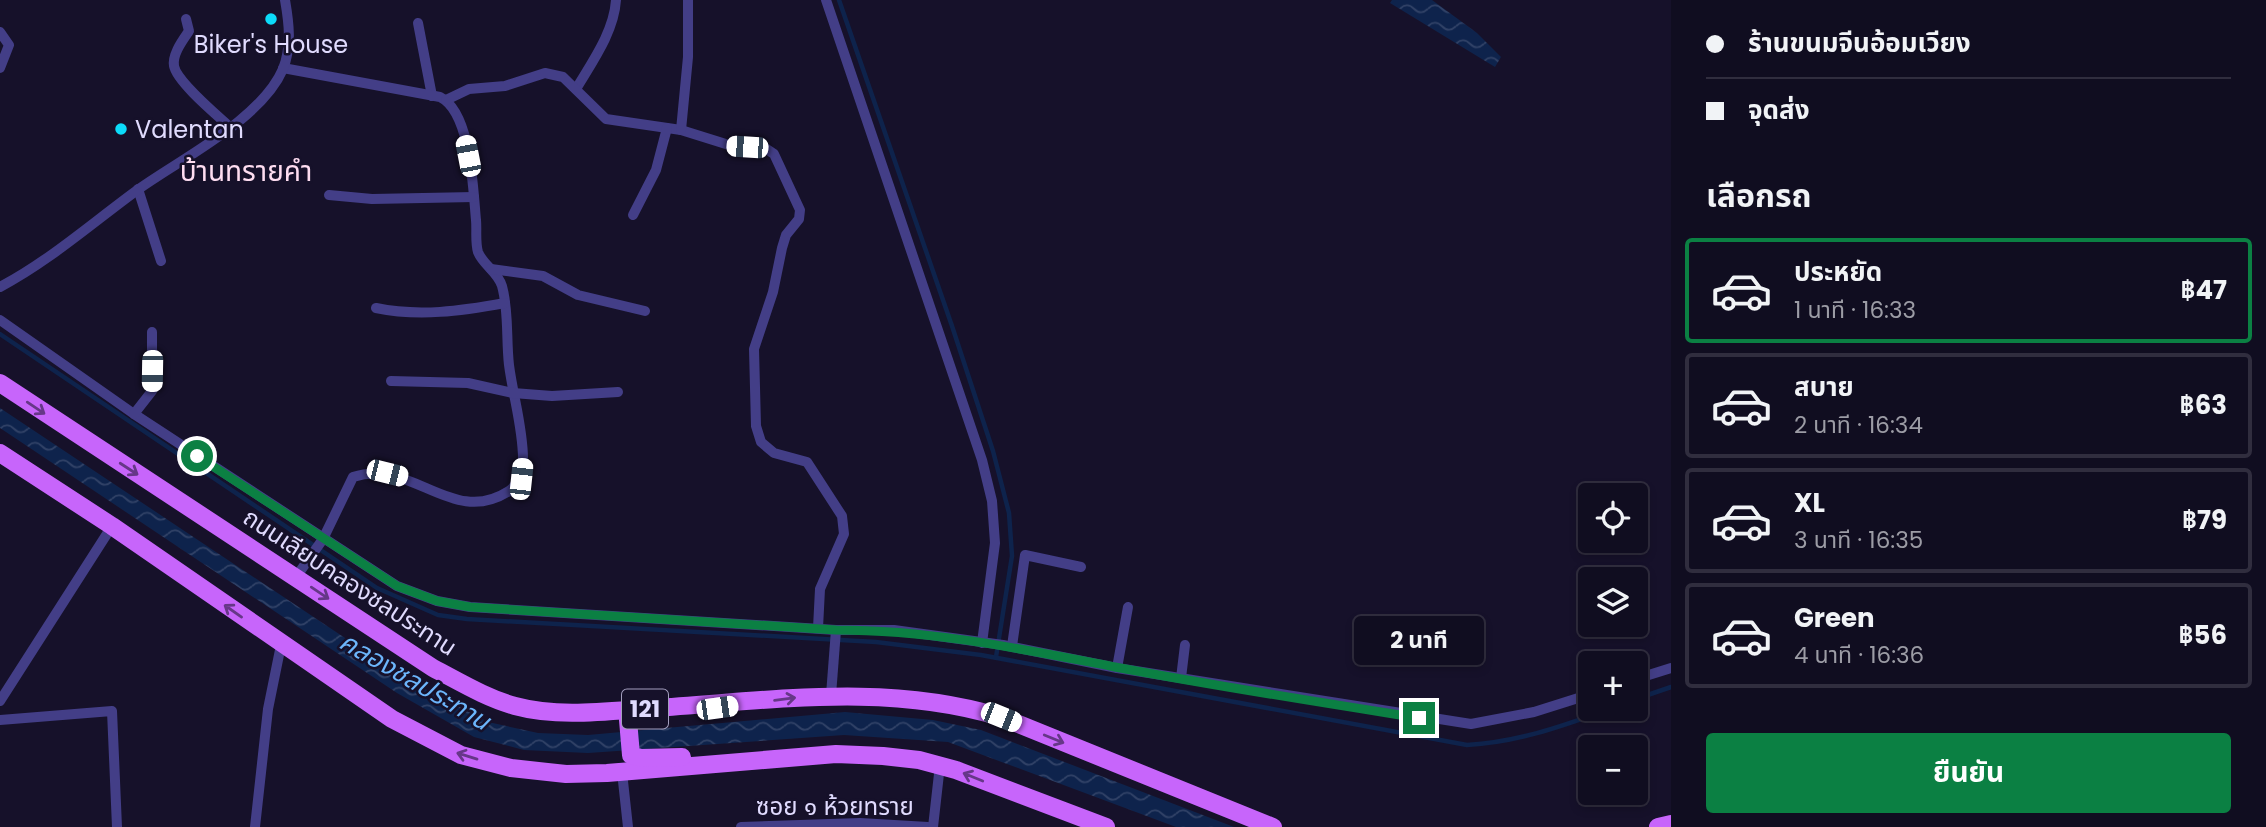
<!DOCTYPE html>
<html lang="th">
<meta charset="utf-8">
<style>
body{margin:0;font-family:Poppins,"Noto Sans Thai",sans-serif;background:#1e1b2d;color:#f1f3f6;height:100vh;display:flex;flex-direction:column;font-size:26px;white-space:nowrap}
*{box-sizing:border-box;margin:0}
p{font-size:23px;color:#9c9ca5}
.icon{flex:none;width:38px;height:38px;fill:none;stroke:currentColor;stroke-width:2;stroke-linecap:round;stroke-linejoin:round}
.map{position:relative;flex:1;overflow:hidden}
.panel{display:flex;flex-direction:column;background:#100d20;width:595px}
.panel>*{flex:none}
.top-card{display:grid;align-content:center;height:154px;padding:0 35px;background:#100d20}
.tools{position:absolute;left:1578px;top:483px;display:grid;gap:14px}
.tools a{display:grid;place-items:center;width:70px;height:70px;border-radius:7px;background:#100d20;box-shadow:0 4px 10px #0003,0 0 0 2px #302d3e;font-size:35px}
.end{position:absolute;width:32px;height:32px;margin:-16px;border:9px solid #0b8043;background:#fff;box-shadow:0 0 0 4px #fff}
.from{border-radius:50%}
.bubble{position:absolute;height:49px;border-radius:7px;background:#100d20;box-shadow:0 4px 10px #0003,0 0 0 2px #302d3e;font-size:23px;font-weight:700;line-height:49px;text-align:center}
.car{position:absolute;width:21px;height:42px;margin:-21px -10px;border-radius:9px;box-shadow:0 0 5px 2px #0007;background:linear-gradient(#fff 24%,#345 0 40%,#fff 0 76%,#345 0 86%,#fff 0)}
.top-card b{display:flex;align-items:center;gap:24px;height:66px;font-size:26px}
.top-card b+b{border-top:2px solid #302d3e}
.top-card i{width:18px;height:18px;background:#f1f3f6}
ul{padding:0;list-style:none}
li{display:flex;align-items:center;gap:21px;height:105px;margin:0 14px 10px;padding:0 21px;border:4px solid #302d3e;border-radius:7px}
li div{flex:1}
li b{display:block;font-size:26px}
li em{font-style:normal;font-weight:700}
li.active{border-color:#0b8043}
li>.icon{width:63px;height:63px;stroke-width:1.5}
h2{padding:0 35px;font-size:32px;line-height:84px}
.action{display:flex;gap:14px;margin-top:auto;padding:14px 35px}
.action a{flex:1;height:80px;border-radius:7px;background:#0b8043;color:#fff;font-size:28px;font-weight:700;line-height:80px;text-align:center}
main{display:flex;flex:1;min-height:0}
.map>svg:first-child{display:block}
</style>
<main>
<div class="map">
<svg width="1671" height="827" viewBox="0 0 1671 827">
<defs>
<pattern id="water-waves" width="16" height="10" patternUnits="userSpaceOnUse" patternTransform="scale(1.75)"><rect width="16" height="10" fill="#0e234c"/><path d="M0 5q4-4 8 0t8 0" fill="none" stroke="#314267"/></pattern>
</defs>
<rect width="100%" height="100%" fill="#16112a"/>
<g fill="url(#water-waves)">
<path d="M 1392,0 L 1432,0 L 1477,33 L 1501,57 L 1495,67 L 1390,3 Z"/>
<path d="M 0,408 L 408,680 L 488,722 L 538,733 L 588,735 L 845,712 L 933,720 L 981,730 L 1234,827 L 1176,827 L 948,742 L 844,735 L 588,753 L 524,750 L 474,737 L 397,693 L 0,428 Z"/>
</g>
<g fill="none" stroke-linecap="round" stroke-linejoin="round">
<g stroke="#0e234c" stroke-width="4.5">
<path d="M 839,0 L 952,326 L 993,451 L 1009,513 L 1012,556 L 996,657"/>
<path d="M 0,334 L 377,588 L 438,615 L 467,619 L 876,642 L 981,655 L 1467,745 C 1519,742 1562,726 1610,709"/>
<path d="M 1636,699 L 1671,687"/>
</g>
<g stroke="#433e87" stroke-width="10">
<path d="M 826,0 L 982,460 L 992,501 L 995,543 L 982,643"/>
<path d="M 186,19 L 189,31 C 183,40 172,54 174,66 C 177,82 217,115 230,127"/>
<path d="M 418,23 L 432,96"/>
<path d="M 0,32 L 9,45 L 0,68"/>
<path d="M 283,68 L 440,97 C 471,112 473,189 476,220 C 477,230 475,242 478,252 C 483,265 498,272 502,286 C 509,311 506,339 509,365 C 513,396 523,428 523,459 C 523,472 520,483 509,491 C 452,528 412,457 353,477 L 323,539 L 296,577"/>
<path d="M 576,89 C 592,62 614,32 616,0"/>
<path d="M 446,100 L 469,89 L 505,86 L 545,73 L 563,77 L 606,119 L 681,130 L 729,145 L 765,148 L 774,154 L 800,210 L 799,219 L 786,235 L 782,248 L 773,292 L 754,349 L 756,426 L 761,442 L 774,453 L 807,462 L 842,516 L 844,534 L 820,589 L 818,628"/>
<path d="M 681,130 L 688,57 L 688,0"/>
<path d="M 138,189 L 161,261"/>
<path d="M 329,195 L 372,199 L 474,197"/>
<path d="M 633,215 L 656,170 L 667,128"/>
<path d="M 491,269 L 543,276 L 578,295 L 645,311"/>
<path d="M 0,287 C 49,261 91,224 136,191 C 180,159 261,120 283,69 C 292,46 289,23 285,0"/>
<path d="M 376,308 C 419,317 461,311 505,303"/>
<path d="M 0,320 L 134,414 L 397,586 L 437,601 L 470,607 L 836,630 L 894,630 L 1003,645 L 1117,668 L 1471,724 L 1534,712 L 1591,694"/>
<path d="M 391,381 L 468,383 L 513,393 L 552,396 L 618,392"/>
<path d="M 134,414 L 152,391 L 152,332"/>
<path d="M 1012,646 L 1025,555 L 1081,567"/>
<path d="M 1117,668 L 1128,607"/>
<path d="M 1181,678 L 1185,645"/>
<path d="M 1636,679 L 1671,668"/>
<path d="M 831,695 L 836,630"/>
<path d="M 0,701 L 112,526"/>
<path d="M 0,720 L 112,711 L 117,827"/>
<path d="M 622,772 L 628,827"/>
<path d="M 255,827 L 268,709 L 281,645"/>
<path d="M 741,827 L 860,823 L 928,827"/>
<path d="M 933,827 L 940,765"/>
</g>
<g stroke="#c765fb" stroke-width="18">
<path d="M 0,383 L 433,668 C 460,682 486,698 515,706 C 559,718 608,711 653,708 C 770,701 886,682 1001,717 L 1273,827"/>
<path d="M 0,453 L 112,526 L 392,719 L 461,755 L 511,768 L 566,774 L 607,773 L 836,754 L 883,756 L 919,760 L 956,770 L 1106,827"/>
<path d="M 648,716 L 628,720 L 631,755 L 641,758 L 682,757"/>
<path d="M 1658,827 L 1671,824"/>
</g>
</g>
<defs><path id="oneway-shaft" d="M-6 0H5M1.5-3L5.5 0L1.5 3" fill="none" stroke-width="1.6" stroke-linecap="round" stroke-linejoin="round" transform="scale(1.75)"/></defs>
<g stroke="#663788">
<use href="#oneway-shaft" transform="translate(36 408) rotate(34)"/>
<use href="#oneway-shaft" transform="translate(129 469) rotate(33)"/>
<use href="#oneway-shaft" transform="translate(320 593) rotate(34)"/>
<use href="#oneway-shaft" transform="translate(233 611) rotate(-145)"/>
<use href="#oneway-shaft" transform="translate(785 699) rotate(-7)"/>
<use href="#oneway-shaft" transform="translate(1054 739) rotate(22)"/>
<use href="#oneway-shaft" transform="translate(467 756) rotate(-163)"/>
<use href="#oneway-shaft" transform="translate(973 777) rotate(-158)"/>
</g>
<g fill="none" stroke-linecap="round" stroke-linejoin="round">
<path stroke="#0b8043" stroke-width="9" d="M 197,456 L 397,586 L 437,601 L 470,607 L 836,630 C 931,630 1022,649 1115,667 C 1215,686 1318,702 1419,718"/>
</g>
<g fill="#0cdbf9" stroke="#16112a" stroke-width="2.5">
<circle cx="271" cy="19" r="7"/>
<circle cx="121" cy="129" r="7"/>
</g>
<g text-anchor="middle" dominant-baseline="central" stroke-width="5" stroke-linejoin="round" paint-order="stroke">
<rect fill="#16112a" stroke="#a39ebe" stroke-width="2" x="622" y="689.5" width="46" height="39" rx="5"/>
<g font-size="23" font-weight="bold" fill="#e0dbfe">
<text x="645" y="709">121</text>
</g>
<g font-size="24" fill="#e0dbfe" stroke="#16112a">
<text x="271" y="44">Biker's House</text>
<text x="135" y="129" text-anchor="start">Valentan</text>
</g>
<g font-size="24" fill="#e0dbfe" stroke="#16112a">
<text transform="translate(350 582) rotate(33)">ถนนเลียบคลองชลประทาน</text>
<text x="835" y="806">ซอย ๑ ห้วยทราย</text>
</g>
<g font-size="26" font-style="italic" fill="#6cb5fb" stroke="#16112a">
<text transform="translate(415 681) rotate(30)">คลองชลประทาน</text>
</g>
<g font-size="28" fill="#feddf1" stroke="#16112a">
<text x="246" y="171">บ้านทรายคำ</text>
</g>
</g>
</svg>
<div class="tools">
<a><svg class="icon" aria-label="locate" viewBox="0 0 24 24"><circle cx="12" cy="12" r="6"/><path d="M12 2v4M12 18v4M2 12h4M18 12h4"/></svg></a>
<a><svg class="icon" aria-label="layers" viewBox="0 0 24 24"><path d="M12 4l9 5-9 5-9-5zM3 14l9 5 9-5"/></svg></a>
<a>+</a>
<a>−</a>
</div>
<i class="end from" style="left:197px;top:456px"></i>
<i class="end" style="left:1419px;top:718px"></i>
<div class="bubble" style="left:1354px;top:616px;width:130px">2 นาที</div>
<i class="car" style="left:747px;top:147px;rotate:274deg"></i>
<i class="car" style="left:468px;top:156px;rotate:349deg"></i>
<i class="car" style="left:152px;top:371px;rotate:181deg"></i>
<i class="car" style="left:387px;top:473px;rotate:104deg"></i>
<i class="car" style="left:521px;top:479px;rotate:6deg"></i>
<i class="car" style="left:717px;top:708px;rotate:82deg"></i>
<i class="car" style="left:1001px;top:717px;rotate:112deg"></i>
</div>
<section class="panel">
<div class="top-card">
<b><i class="from"></i>ร้านขนมจีนอ้อมเวียง</b>
<b><i></i>จุดส่ง</b>
</div>
<h2>เลือกรถ</h2>
<ul>
<li class="active"><svg class="icon" aria-label="car" viewBox="0 0 24 24"><path d="M5 17H2v-5l4-1 3-4h7l3 4 3 1v5h-3M9 17h6M6 11h13"/><circle cx="7" cy="17" r="2"/><circle cx="17" cy="17" r="2"/></svg><div><b>ประหยัด</b><p>1 นาที · 16:33</p></div><em>฿47</em></li>
<li><svg class="icon" aria-label="car" viewBox="0 0 24 24"><path d="M5 17H2v-5l4-1 3-4h7l3 4 3 1v5h-3M9 17h6M6 11h13"/><circle cx="7" cy="17" r="2"/><circle cx="17" cy="17" r="2"/></svg><div><b>สบาย</b><p>2 นาที · 16:34</p></div><em>฿63</em></li>
<li><svg class="icon" aria-label="car" viewBox="0 0 24 24"><path d="M5 17H2v-5l4-1 3-4h7l3 4 3 1v5h-3M9 17h6M6 11h13"/><circle cx="7" cy="17" r="2"/><circle cx="17" cy="17" r="2"/></svg><div><b>XL</b><p>3 นาที · 16:35</p></div><em>฿79</em></li>
<li><svg class="icon" aria-label="car" viewBox="0 0 24 24"><path d="M5 17H2v-5l4-1 3-4h7l3 4 3 1v5h-3M9 17h6M6 11h13"/><circle cx="7" cy="17" r="2"/><circle cx="17" cy="17" r="2"/></svg><div><b>Green</b><p>4 นาที · 16:36</p></div><em>฿56</em></li>
</ul>
<div class="action"><a>ยืนยัน</a></div>
</section>
</main>
